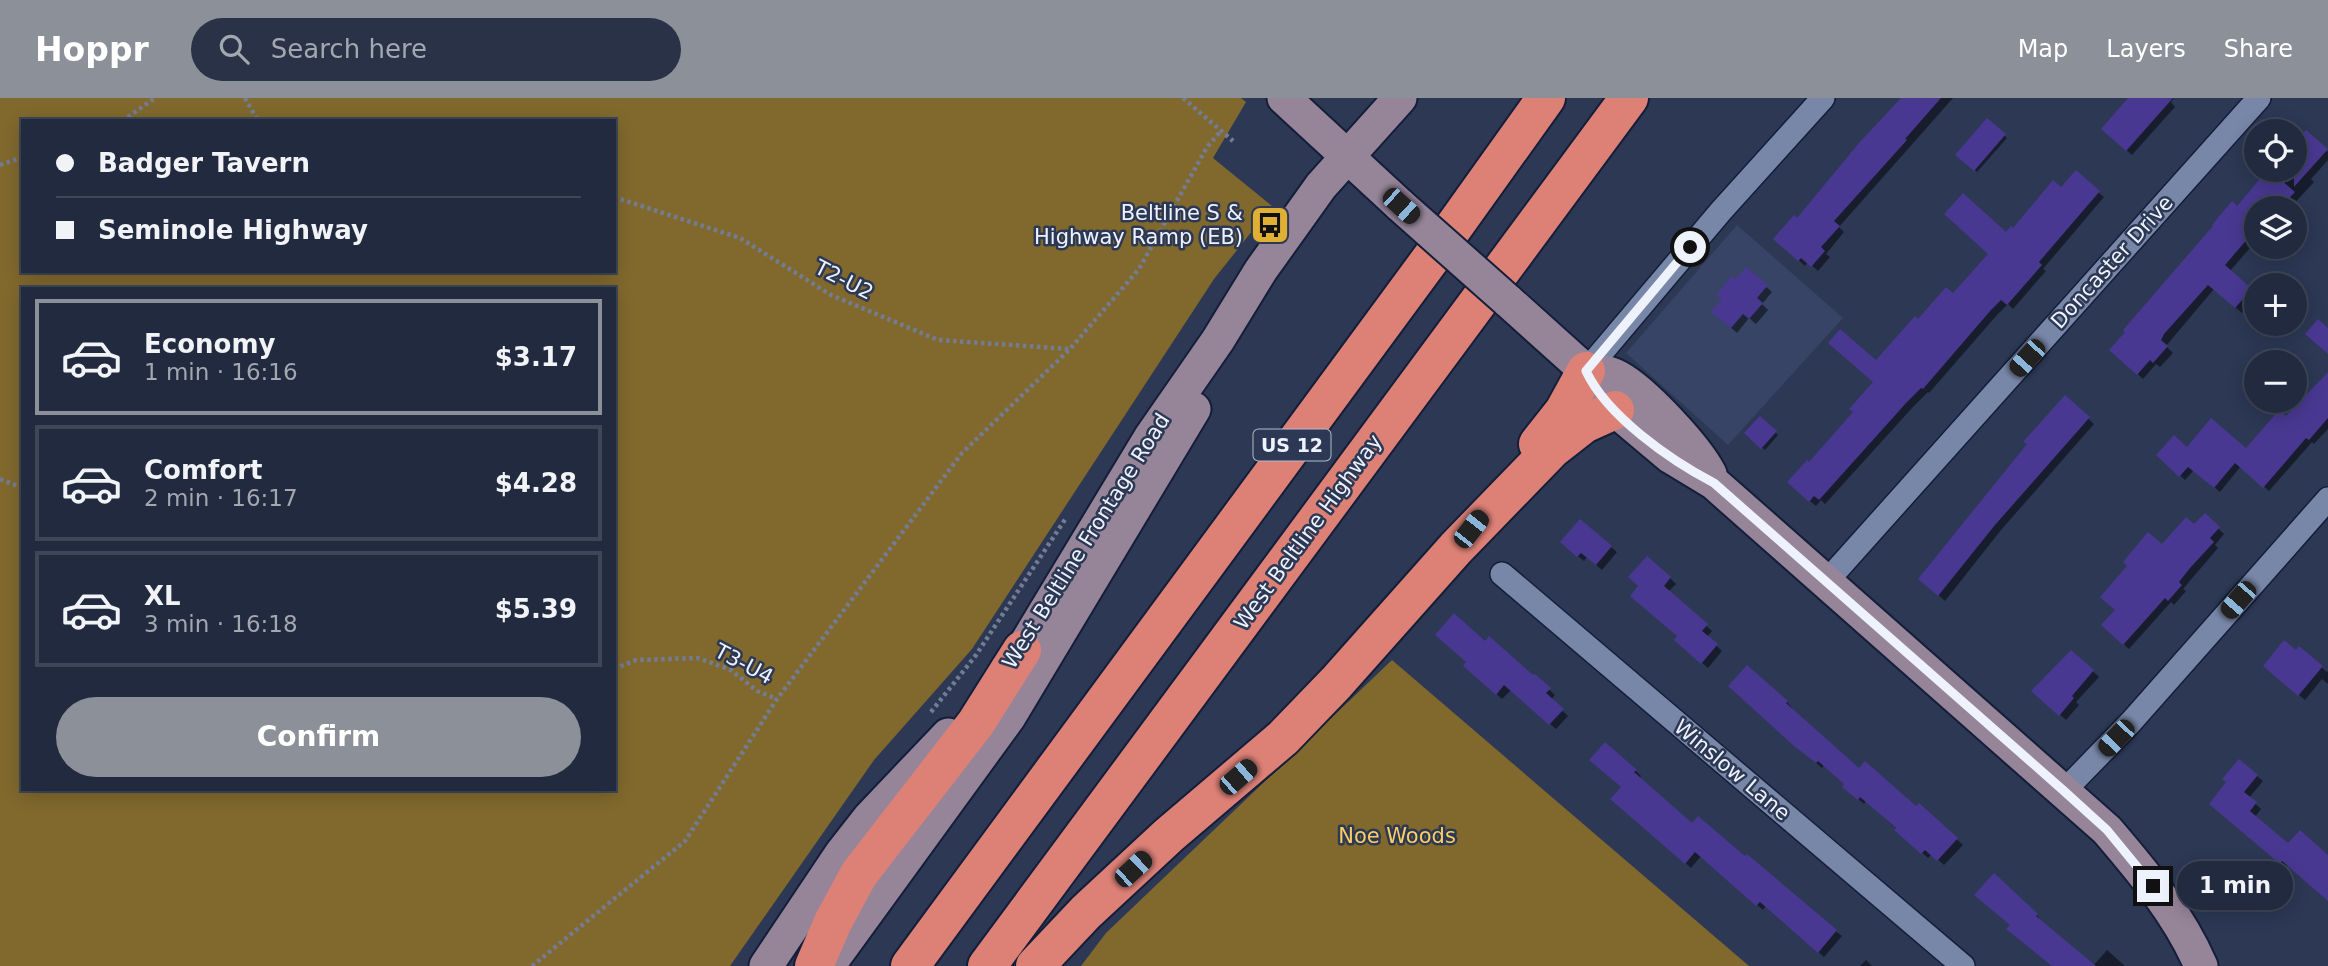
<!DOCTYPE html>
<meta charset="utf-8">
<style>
body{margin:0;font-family:"DejaVu Sans",sans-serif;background:#293246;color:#f1f3f6;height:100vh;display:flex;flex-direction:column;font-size:26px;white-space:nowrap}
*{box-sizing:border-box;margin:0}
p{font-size:23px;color:#a2a7b0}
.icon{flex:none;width:38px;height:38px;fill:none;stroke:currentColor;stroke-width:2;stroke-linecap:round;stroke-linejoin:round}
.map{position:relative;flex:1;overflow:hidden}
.side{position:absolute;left:21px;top:189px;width:595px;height:504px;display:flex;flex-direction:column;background:#212a3f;border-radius:0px;box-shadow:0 4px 18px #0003,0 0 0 2px #3e4659}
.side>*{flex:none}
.banner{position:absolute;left:21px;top:21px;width:595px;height:154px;border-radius:0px;box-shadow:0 4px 18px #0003,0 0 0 2px #3e4659;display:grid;align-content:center;height:154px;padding:0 35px;background:#212a3f}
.controls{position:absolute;left:2244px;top:21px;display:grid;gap:14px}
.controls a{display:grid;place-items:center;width:63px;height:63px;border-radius:50%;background:#212a3f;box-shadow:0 4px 18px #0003,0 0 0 2px #3e4659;font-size:35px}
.end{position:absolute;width:32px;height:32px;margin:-16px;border:9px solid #edf2fd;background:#111;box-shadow:0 0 0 4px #111}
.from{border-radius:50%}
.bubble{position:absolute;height:49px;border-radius:24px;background:#212a3f;box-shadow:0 4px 18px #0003,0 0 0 2px #3e4659;font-size:23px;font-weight:800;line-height:49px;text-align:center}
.car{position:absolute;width:21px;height:42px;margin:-21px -10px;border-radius:9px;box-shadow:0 0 5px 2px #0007;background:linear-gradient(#222 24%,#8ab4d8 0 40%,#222 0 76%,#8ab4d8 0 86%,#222 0)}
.banner b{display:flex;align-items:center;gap:24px;height:66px;font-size:26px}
.banner b+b{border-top:2px solid #3e4659}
.banner i{width:18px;height:18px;background:#f1f3f6}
ul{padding:12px 0 0;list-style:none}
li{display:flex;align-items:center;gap:21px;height:116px;margin:0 14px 10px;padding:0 21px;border:4px solid #3e4659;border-radius:0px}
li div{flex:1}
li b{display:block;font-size:26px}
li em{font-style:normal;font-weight:800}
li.selected{border-color:#8c9099}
li>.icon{width:63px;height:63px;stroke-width:1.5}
.cta{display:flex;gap:14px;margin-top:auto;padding:14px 35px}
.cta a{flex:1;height:80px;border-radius:42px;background:#8c9099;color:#fff;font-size:28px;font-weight:800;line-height:80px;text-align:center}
header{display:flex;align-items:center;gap:42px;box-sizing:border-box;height:98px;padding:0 35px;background:#8c9099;color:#fff}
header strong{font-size:33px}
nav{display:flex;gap:38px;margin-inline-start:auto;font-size:24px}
.search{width:490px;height:63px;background:#293246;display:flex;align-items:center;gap:18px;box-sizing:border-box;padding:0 24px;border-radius:38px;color:#a2a7b0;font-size:26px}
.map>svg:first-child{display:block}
</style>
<header>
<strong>Hoppr</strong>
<div class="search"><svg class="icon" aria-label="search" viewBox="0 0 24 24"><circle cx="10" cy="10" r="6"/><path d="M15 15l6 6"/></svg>Search here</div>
<nav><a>Map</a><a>Layers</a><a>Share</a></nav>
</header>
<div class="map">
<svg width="2328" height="868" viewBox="0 0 2328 868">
<rect width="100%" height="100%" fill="#2c3854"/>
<path fill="#374465" d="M 1737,127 L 1843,220 L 1728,347 L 1626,255 Z"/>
<g fill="#81692d" fill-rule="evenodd">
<path d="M 0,0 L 1241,0 L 1246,4 L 1213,60 L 1272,108 L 1214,181 L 972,551 L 874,662 L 730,868 L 0,868 ZM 23,23 L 614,23 L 614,173 L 23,173 ZM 23,191 L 614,191 L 614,691 L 23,691 Z"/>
<path d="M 1392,562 L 1749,868 L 1081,868 L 1106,835 Z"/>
</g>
<g fill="#0007">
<path d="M 1904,0 L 1953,0 L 1839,129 L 1844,134 L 1826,156 L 1830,159 L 1818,173 L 1808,164 L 1805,168 L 1781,146 L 1797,122 Z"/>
<path d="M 2129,0 L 2174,0 L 2171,4 L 2175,9 L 2132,57 L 2109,36 Z"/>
<path d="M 1988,22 L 2007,40 L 1977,74 L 1958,57 Z"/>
<path d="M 2306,34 L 2328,54 L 2328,62 L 2311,81 L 2314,84 L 2290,110 L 2256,110 L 2256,143 L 2230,173 L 2256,198 L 2242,215 L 2214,191 L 2166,248 L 2173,255 L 2160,269 L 2156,266 L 2143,281 L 2111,252 L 2272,72 L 2294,72 Z"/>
<path d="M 2061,91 L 2098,94 L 2104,99 L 2043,171 L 2046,173 L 2013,211 L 2008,206 L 1997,217 L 1929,295 L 1928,294 L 1913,309 L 1825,406 L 1821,402 L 1816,408 L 1795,390 L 1810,367 L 1855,314 L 1875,284 L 1876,264 L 1919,223 L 1953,197 L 2006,137 Z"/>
<path d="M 1746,171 L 1772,194 L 1762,206 L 1768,212 L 1756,226 L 1749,220 L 1737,235 L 1719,219 Z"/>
<path d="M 2328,276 L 2328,331 L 2314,346 L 2312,344 L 2269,393 L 2241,368 L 2220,394 L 2194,372 L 2185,382 L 2158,357 L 2187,351 L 2246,352 L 2286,320 Z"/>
<path d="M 2065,300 L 2094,326 L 2001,432 L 1945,503 L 1926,486 Z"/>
<path d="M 1760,320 L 1778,337 L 1765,352 L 1746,335 Z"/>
<path d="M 2205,418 L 2224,436 L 2215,447 L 2218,450 L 2183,491 L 2186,493 L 2174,507 L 2171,504 L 2129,551 L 2103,527 L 2117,512 L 2162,448 L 2194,429 Z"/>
<path d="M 1611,449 L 1617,454 L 1602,472 L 1587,459 L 1584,463 L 1568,450 Z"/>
<path d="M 1670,480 L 1676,486 L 1668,494 L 1712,533 L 1707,539 L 1722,553 L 1708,570 L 1682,548 L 1679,539 L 1638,503 Z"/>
<path d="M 1485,545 L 1533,580 L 1535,578 L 1555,597 L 1551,602 L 1568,618 L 1556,631 L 1511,592 L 1502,601 L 1471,573 Z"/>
<path d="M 2299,550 L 2327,574 L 2328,573 L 2328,586 L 2322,581 L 2305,602 L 2270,573 Z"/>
<path d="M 2072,554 L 2099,579 L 2076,604 L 2079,607 L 2066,622 L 2039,598 Z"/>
<path d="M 1736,594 L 1787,604 L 1792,610 L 1791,611 L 1859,672 L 1916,711 L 1919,708 L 1963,747 L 1944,767 L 1932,756 L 1928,760 L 1866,703 L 1864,706 L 1850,694 L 1847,687 L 1824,667 L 1822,670 L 1802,653 Z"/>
<path d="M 1597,667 L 1636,673 L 1641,678 L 1639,681 L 1692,727 L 1842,838 L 1824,859 L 1766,808 L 1763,812 L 1701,758 L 1691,770 L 1618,707 L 1623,690 Z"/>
<path d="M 2257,678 L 2263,683 L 2249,700 L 2261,711 L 2255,719 L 2289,747 L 2328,758 L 2328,801 L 2289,767 L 2286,770 L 2216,711 Z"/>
<path d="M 2037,817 L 2041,824 L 2093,868 L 2107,852 L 2125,868 L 2053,868 L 2014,837 Z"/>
<path d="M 1866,862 L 1872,868 L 1860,868 Z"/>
</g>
<g fill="#493891">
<path d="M 1901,0 L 1941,0 L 1905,41 L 1907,42 L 1834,123 L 1840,128 L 1821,149 L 1825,153 L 1811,169 L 1801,160 L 1798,163 L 1773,141 L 1794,117 L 1797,120 L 1859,45 Z"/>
<path d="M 2128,0 L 2173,0 L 2126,53 L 2101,31 Z"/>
<path d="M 1987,20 L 2006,36 L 1974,73 L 1955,57 Z"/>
<path d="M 2306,32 L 2328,51 L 2294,89 L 2294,45 Z"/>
<path d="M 2076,72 L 2100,93 L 2039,164 L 2042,167 L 2007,207 L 2001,202 L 1991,212 L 1923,291 L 1921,290 L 1907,304 L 1819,402 L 1814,398 L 1809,404 L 1787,384 L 1807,362 L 1809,364 L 1853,314 L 1849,311 L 1873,284 L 1828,245 L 1840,231 L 1876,262 L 1915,218 L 1918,221 L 1946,189 L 1953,195 L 1988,156 L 1944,116 L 1963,95 L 2006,134 L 2011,128 L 2013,130 L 2053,82 L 2061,89 Z"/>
<path d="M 2271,73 L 2295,94 L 2280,110 L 2256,110 L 2256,131 L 2225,167 L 2252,191 L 2235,210 L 2208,187 L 2164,236 L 2161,242 L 2168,248 L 2153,265 L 2150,262 L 2137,277 L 2109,252 L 2125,234 L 2123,232 L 2213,128 L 2212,127 L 2232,103 L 2237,108 L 2264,76 L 2266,78 Z"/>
<path d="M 1746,169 L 1768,187 L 1757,200 L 1763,205 L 1749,221 L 1743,216 L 1731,230 L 1711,214 L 1722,201 L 1716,197 L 1732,178 L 1736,181 Z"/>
<path d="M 2318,221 L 2328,230 L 2328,256 L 2305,236 Z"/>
<path d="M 2328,274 L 2328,320 L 2309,342 L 2306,340 L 2263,390 L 2235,365 L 2214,390 L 2188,369 L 2179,379 L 2156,357 L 2174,337 L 2187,349 L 2211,320 L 2246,350 L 2279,312 L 2286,318 Z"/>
<path d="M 2065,297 L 2090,319 L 1995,427 L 1938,498 L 1918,481 L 2027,346 L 2023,344 Z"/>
<path d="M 1760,318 L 1777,333 L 1761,351 L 1744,335 Z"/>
<path d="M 2205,415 L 2220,429 L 2210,440 L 2214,444 L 2190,470 L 2179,484 L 2182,487 L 2168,503 L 2165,500 L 2123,547 L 2101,527 L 2115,512 L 2100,499 L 2127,468 L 2123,464 L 2148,434 L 2162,446 L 2186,419 L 2194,426 Z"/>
<path d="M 1580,421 L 1612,448 L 1596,467 L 1581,455 L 1577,459 L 1560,444 Z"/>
<path d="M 1647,458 L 1671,479 L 1664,488 L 1708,526 L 1702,533 L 1718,546 L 1701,566 L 1674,542 L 1677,538 L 1630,498 L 1638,488 L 1628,479 Z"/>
<path d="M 1454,515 L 1485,543 L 1489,538 L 1533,577 L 1535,576 L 1551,590 L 1546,595 L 1564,611 L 1549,627 L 1504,587 L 1496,597 L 1463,568 L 1466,564 L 1435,537 Z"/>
<path d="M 2284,542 L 2296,552 L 2299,548 L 2323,568 L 2298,598 L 2263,568 Z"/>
<path d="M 2071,552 L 2094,572 L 2072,598 L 2074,600 L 2059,618 L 2031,593 Z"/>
<path d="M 1747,567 L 1788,603 L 1786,605 L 1859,670 L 1865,663 L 1916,708 L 1919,705 L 1958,740 L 1937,763 L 1925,752 L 1921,756 L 1894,732 L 1896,730 L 1860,699 L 1858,702 L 1842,689 L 1844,686 L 1818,663 L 1816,665 L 1794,648 L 1728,588 Z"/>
<path d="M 1605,644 L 1637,672 L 1634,674 L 1692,725 L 1698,718 L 1745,758 L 1747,756 L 1837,832 L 1818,855 L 1760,804 L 1756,808 L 1695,754 L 1685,766 L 1610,701 L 1621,689 L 1589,662 Z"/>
<path d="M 2239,661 L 2258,677 L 2244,694 L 2257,704 L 2250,713 L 2288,745 L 2300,732 L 2328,757 L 2328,803 L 2282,763 L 2280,766 L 2209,706 L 2226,684 L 2222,681 Z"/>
<path d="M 1994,775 L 2038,816 L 2036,818 L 2096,868 L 2052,868 L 2006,831 L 2010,827 L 1974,797 Z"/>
</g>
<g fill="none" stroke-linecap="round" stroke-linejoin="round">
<g stroke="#151e39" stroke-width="26">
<g id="street">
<path d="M 1586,273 L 1721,113 L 1823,0"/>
<path d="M 1502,476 L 1963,868"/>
<path d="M 1826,484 L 2259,0"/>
<path d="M 2064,693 L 2131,624 L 2328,401"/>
</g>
</g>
<g stroke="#151e39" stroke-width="37">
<g id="secondary">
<path d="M 1284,0 L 1401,108"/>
<path d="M 1507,202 L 1586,273 L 1595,290 L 1608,306 L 1671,359 L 1714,385 L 2107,732 C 2143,774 2179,817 2201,868"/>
<path d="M 1586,273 C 1596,273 1608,273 1618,279 C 1644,293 1697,350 1710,376"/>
<path d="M 1007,571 L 1022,552 L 1150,340 L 1218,242 L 1261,172 L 1321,88 L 1400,0"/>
<path d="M 766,868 L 841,756 L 870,719 L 948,637"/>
<path d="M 828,868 L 1009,619 L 1194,311"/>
</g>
</g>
<g stroke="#151e39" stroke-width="42">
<g id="highway">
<path d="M 1538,346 L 1564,313 L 1586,273"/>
<path d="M 814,868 L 833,824 L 859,776 L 976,625 L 1022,552"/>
<path d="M 910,868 L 1443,144 L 1546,0"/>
<path d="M 987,868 L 1629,0"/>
<path d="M 1035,868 L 1086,814 L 1169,737 L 1283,640 L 1336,585 L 1456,450 L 1552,351 L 1584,326 L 1615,312"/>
</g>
</g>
<g stroke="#737c92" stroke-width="4.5" stroke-dasharray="3.5 3.5" stroke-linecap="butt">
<path d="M 245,0 L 258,23"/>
<path d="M 1183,0 L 1233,43"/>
<path d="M 122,23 L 155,0"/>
<path d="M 0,67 L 23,59"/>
<path d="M 614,99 L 740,140 L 831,197 L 938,242 L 1070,251"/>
<path d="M 0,381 L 23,390"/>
<path d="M 614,571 L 636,562 L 698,560 L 731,572 L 757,593 L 777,601"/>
<path d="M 931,614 L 976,557 L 1066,420"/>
<path d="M 532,868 L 685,743 L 777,601 L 962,355 L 1070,251 L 1139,171 L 1207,49 L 1220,34"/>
</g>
<use href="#street" stroke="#7886a7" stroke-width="23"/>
<use href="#secondary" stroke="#968499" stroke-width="33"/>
<use href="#highway" stroke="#dd8177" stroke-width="38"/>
<g stroke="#151e39" stroke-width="37" stroke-linecap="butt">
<path id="secondary-bridge" d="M 1401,108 L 1507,202"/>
</g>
<use href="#secondary-bridge" stroke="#968499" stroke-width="33"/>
</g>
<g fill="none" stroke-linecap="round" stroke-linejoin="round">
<path stroke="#edf2fd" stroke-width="9" d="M 1690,149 L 1586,273 C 1607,318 1670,362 1714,385 L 2064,693 L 2107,732 L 2153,788"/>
</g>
<defs>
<g id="bus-square" transform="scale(2.0125)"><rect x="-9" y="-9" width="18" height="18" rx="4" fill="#dfb034" stroke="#2c3854"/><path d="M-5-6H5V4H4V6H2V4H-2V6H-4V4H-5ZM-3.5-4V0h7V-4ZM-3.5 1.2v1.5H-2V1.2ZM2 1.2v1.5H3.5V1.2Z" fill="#111"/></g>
</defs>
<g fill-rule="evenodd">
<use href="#bus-square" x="1270" y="127"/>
</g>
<g text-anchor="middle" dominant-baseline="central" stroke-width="5" stroke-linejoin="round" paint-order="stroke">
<rect fill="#2c3854" stroke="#b3baca" stroke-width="2" x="1253.5" y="331.5" width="77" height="31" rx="5"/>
<g font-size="19" font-weight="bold" fill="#edf2fd">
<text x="1292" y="347">US 12</text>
</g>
<g font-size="21" fill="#edf2fd" stroke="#2c3854" text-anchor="end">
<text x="1243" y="115">Beltline S &amp;<tspan x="1243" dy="24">Highway Ramp (EB)</tspan></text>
</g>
<g font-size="21" fill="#edf2fd" stroke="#2c3854">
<text transform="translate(2112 164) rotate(-48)">Doncaster Drive</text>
<text transform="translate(844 182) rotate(27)">T2-U2</text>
<text transform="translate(1308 434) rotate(-54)">West Beltline Highway</text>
<text transform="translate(1086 443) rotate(-58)">West Beltline Frontage Road</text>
<text transform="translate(744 566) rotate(28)">T3-U4</text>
<text transform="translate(1732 672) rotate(40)">Winslow Lane</text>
</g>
<g font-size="21" fill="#fbce61" stroke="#2c3854">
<text x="1397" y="738">Noe Woods</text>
</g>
</g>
</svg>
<div class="controls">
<a><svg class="icon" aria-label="locate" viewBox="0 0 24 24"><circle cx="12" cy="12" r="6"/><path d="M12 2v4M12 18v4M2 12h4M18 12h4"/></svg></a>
<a><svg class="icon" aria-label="layers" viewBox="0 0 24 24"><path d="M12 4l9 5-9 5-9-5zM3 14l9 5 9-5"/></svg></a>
<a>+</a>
<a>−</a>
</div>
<i class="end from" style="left:1690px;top:149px"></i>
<i class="end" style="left:2153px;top:788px"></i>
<div class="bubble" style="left:2177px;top:763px;width:116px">1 min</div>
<i class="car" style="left:1401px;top:108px;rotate:132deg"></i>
<i class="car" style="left:2027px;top:260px;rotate:222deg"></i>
<i class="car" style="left:1471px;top:431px;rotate:38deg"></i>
<i class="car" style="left:2238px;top:502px;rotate:221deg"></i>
<i class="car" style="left:2116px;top:640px;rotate:224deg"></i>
<i class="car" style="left:1238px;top:679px;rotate:49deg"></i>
<i class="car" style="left:1133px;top:771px;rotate:47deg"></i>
<div class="banner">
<b><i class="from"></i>Badger Tavern</b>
<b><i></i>Seminole Highway</b>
</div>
<section class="side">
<ul>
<li class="selected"><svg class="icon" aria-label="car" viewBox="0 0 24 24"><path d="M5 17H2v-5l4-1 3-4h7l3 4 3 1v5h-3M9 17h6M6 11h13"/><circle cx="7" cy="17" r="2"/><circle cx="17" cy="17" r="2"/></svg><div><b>Economy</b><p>1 min · 16:16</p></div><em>$3.17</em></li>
<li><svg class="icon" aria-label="car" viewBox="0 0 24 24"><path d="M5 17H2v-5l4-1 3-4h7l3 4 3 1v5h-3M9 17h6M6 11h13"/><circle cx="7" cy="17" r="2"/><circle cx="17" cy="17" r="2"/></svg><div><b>Comfort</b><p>2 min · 16:17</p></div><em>$4.28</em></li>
<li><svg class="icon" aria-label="car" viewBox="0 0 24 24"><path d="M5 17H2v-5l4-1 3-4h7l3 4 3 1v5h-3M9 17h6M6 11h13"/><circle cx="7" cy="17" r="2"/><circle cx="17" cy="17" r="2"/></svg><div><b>XL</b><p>3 min · 16:18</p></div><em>$5.39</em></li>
</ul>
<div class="cta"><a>Confirm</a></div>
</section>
</div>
